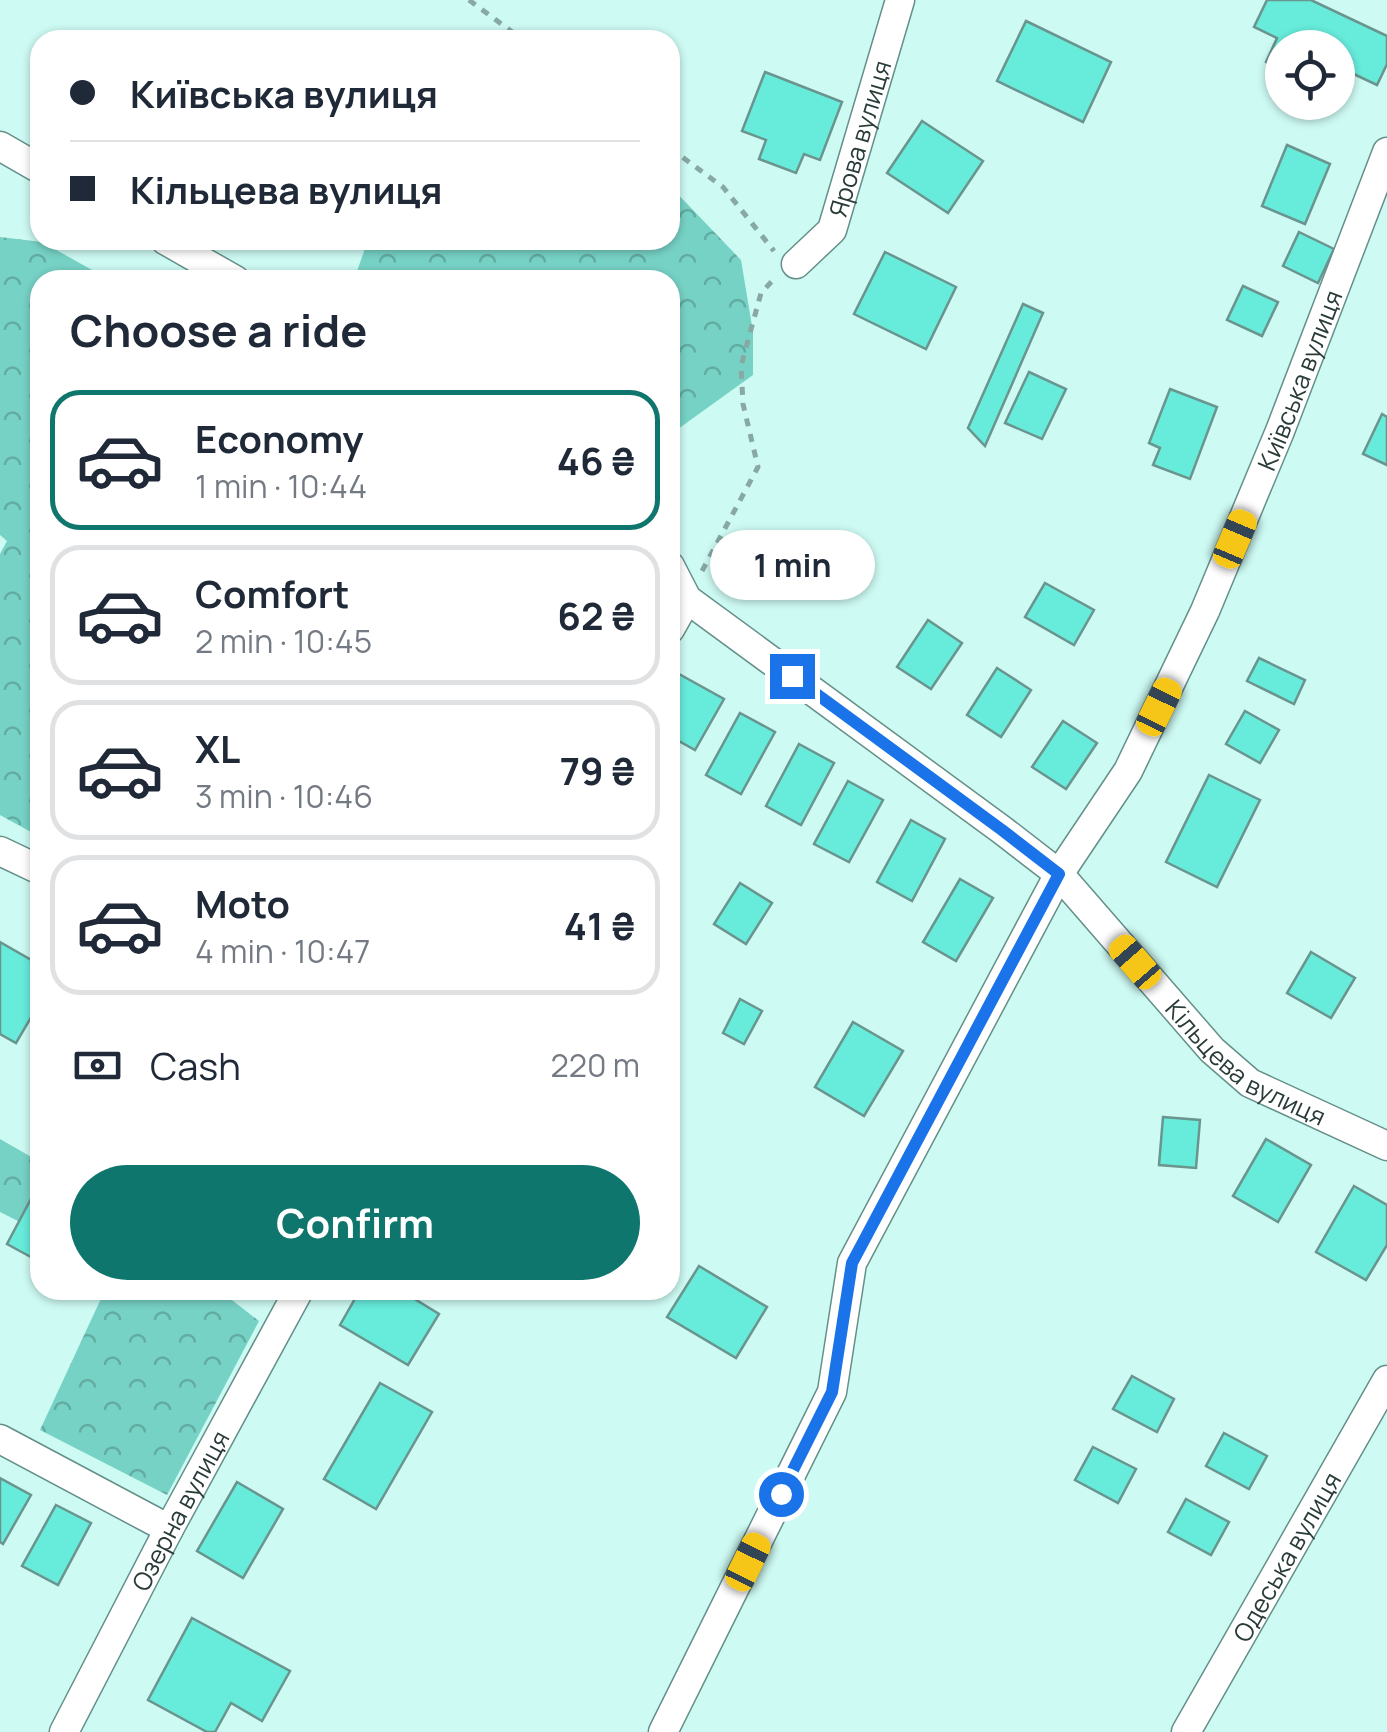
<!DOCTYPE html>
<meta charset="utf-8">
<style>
body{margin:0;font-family:Manrope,sans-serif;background:#f2f2f3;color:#1f2937;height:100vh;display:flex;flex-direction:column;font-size:38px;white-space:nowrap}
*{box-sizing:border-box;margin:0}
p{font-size:32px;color:#747a83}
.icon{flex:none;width:55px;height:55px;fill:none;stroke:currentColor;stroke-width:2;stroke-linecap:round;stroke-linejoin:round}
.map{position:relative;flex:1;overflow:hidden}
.sheet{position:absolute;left:30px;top:270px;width:650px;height:1030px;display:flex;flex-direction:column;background:#fff;border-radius:30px;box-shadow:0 2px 8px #0004}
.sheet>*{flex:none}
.hud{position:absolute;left:30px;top:30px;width:650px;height:220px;border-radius:30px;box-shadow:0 2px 8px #0004;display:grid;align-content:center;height:220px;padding:0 40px;background:#fff}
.fabs{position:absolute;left:1265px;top:30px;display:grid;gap:20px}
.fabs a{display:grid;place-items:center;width:90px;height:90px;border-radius:50%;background:#fff;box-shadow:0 2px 8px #0004;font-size:50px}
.end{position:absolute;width:45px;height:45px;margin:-22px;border:12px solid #1a73e8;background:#fff;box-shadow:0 0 0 5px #fff}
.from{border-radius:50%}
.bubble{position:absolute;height:70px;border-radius:35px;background:#fff;box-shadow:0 2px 8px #0004;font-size:32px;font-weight:700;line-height:70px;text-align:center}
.car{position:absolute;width:30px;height:60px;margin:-30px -15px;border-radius:12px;box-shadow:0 0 8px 2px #0007;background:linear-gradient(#f5c518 24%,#345 0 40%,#f5c518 0 76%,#345 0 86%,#f5c518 0)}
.hud b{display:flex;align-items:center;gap:35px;height:95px;font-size:38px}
.hud b+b{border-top:2px solid #e0e1e3}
.hud i{width:25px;height:25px;background:#1f2937}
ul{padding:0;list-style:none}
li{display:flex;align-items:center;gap:30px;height:140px;margin:0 20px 15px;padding:0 20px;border:5px solid #e0e1e3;border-radius:30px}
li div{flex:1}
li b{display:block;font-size:38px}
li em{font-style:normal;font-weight:700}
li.current{border-color:#0f766e}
li>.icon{width:90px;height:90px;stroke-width:1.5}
h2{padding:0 40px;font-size:45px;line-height:120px}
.pay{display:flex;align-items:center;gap:25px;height:110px;padding:0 40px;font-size:38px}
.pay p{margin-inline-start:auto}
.button{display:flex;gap:20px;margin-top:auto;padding:20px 40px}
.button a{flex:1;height:115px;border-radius:60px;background:#0f766e;color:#fff;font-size:40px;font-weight:700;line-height:115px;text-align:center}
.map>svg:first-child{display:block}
</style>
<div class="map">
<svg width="1387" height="1732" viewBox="0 0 1387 1732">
<defs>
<pattern id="forest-crowns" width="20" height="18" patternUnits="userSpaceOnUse" patternTransform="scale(2.5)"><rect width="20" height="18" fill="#77d2c6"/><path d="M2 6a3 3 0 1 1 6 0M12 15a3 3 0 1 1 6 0" fill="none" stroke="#62aca2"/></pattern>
</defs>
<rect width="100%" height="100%" fill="#cdfaf3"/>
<g fill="url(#forest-crowns)">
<path d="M 670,186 L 741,260 L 753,332 L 753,375 L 678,429 L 670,456 L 670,280 L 359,280 L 356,274 L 368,240 L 670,240 Z"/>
<path d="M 0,237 L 42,242 L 110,280 L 40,280 L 40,837 L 0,815 L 0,554 L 7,541 L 0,535 Z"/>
<path d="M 0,1139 L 40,1162 L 40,1232 L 0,1212 Z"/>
<path d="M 105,1290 L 219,1290 L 259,1321 L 167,1495 L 40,1430 Z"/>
</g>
<g fill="#67ecdc" stroke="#6a948e" stroke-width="2.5">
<path d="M 1267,0 L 1311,0 L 1387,36 L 1387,64 L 1377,85 L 1341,68 L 1338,74 L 1338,48 L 1282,48 L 1282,70 L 1266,62 L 1277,38 L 1254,27 Z"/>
<path d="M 1026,21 L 1111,62 L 1083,122 L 997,81 Z"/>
<path d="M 765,72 L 842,102 L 820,160 L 804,154 L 796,173 L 759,159 L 766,140 L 742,131 Z"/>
<path d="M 922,121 L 983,161 L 948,213 L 887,173 Z"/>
<path d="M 1287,145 L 1330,164 L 1305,224 L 1262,206 Z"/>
<path d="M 1299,232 L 1334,249 L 1318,283 L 1283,266 Z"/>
<path d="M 885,252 L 956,287 L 926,349 L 854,314 Z"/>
<path d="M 1243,286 L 1278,302 L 1262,336 L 1227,320 Z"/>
<path d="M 1023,304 L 1043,313 L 985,446 L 968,428 Z"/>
<path d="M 1029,372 L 1066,389 L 1042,439 L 1005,423 Z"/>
<path d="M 1170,389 L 1217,407 L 1190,479 L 1153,465 L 1160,448 L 1149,443 Z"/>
<path d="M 1382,414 L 1387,417 L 1387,465 L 1363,454 Z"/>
<path d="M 1045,583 L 1094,610 L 1074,645 L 1025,617 Z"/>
<path d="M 928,620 L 962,643 L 931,689 L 897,667 Z"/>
<path d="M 1259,658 L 1305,680 L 1294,704 L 1247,681 Z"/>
<path d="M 997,668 L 1031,690 L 1001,737 L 967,715 Z"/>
<path d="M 679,674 L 724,699 L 695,750 L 670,736 L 670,690 Z"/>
<path d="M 1245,711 L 1279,730 L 1260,763 L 1226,744 Z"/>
<path d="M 740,713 L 775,732 L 741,794 L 706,775 Z"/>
<path d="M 1063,721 L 1097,743 L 1066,789 L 1032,767 Z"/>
<path d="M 799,744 L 834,763 L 801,825 L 766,806 Z"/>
<path d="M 1209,775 L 1260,800 L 1217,887 L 1166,862 Z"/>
<path d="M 848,781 L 883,800 L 849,862 L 814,844 Z"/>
<path d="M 911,820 L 945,839 L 912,901 L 877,882 Z"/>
<path d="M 960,879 L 993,898 L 956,961 L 923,942 Z"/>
<path d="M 740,883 L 772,903 L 746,944 L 714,924 Z"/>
<path d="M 0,942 L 40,965 L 40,1002 L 16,1043 L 0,1034 Z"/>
<path d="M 1311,952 L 1355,978 L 1331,1018 L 1287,993 Z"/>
<path d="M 740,999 L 762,1011 L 744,1044 L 723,1033 Z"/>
<path d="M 853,1022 L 903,1051 L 864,1116 L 815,1087 Z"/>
<path d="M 1163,1117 L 1200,1120 L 1196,1168 L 1159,1165 Z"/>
<path d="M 1266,1139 L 1311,1165 L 1278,1222 L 1233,1196 Z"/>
<path d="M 1354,1186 L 1387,1205 L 1387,1245 L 1366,1280 L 1316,1252 Z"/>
<path d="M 32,1197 L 40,1201 L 40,1262 L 7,1244 Z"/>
<path d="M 699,1266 L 767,1307 L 736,1358 L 667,1317 Z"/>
<path d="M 360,1290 L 400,1290 L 439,1314 L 408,1365 L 340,1325 Z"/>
<path d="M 1132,1376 L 1174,1399 L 1157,1432 L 1113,1409 Z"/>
<path d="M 380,1383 L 432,1412 L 376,1509 L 324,1479 Z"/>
<path d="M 1224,1433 L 1267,1456 L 1249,1489 L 1206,1466 Z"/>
<path d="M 1093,1447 L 1136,1469 L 1118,1503 L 1075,1480 Z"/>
<path d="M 0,1478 L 31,1495 L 3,1544 L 0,1542 Z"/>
<path d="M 237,1482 L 283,1509 L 243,1578 L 197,1551 Z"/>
<path d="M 1186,1499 L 1229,1522 L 1211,1555 L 1168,1532 Z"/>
<path d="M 56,1505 L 91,1523 L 58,1585 L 22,1566 Z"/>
<path d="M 192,1618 L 290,1671 L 262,1721 L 231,1703 L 215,1732 L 207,1732 L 148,1700 Z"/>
</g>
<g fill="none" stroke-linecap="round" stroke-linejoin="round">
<g stroke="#658f89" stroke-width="31">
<g id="minor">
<path d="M 0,146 L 40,169"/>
<path d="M 165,240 L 235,280"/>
<path id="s1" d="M 796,264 L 832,230 L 900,0"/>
<path id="s2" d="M 670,566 L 687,599 L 1002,830 L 1059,874 L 1212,1050 L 1250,1083 L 1387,1146"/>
<path d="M 670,629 L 687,599"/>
<path d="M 0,851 L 40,870"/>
<path d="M 0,1439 L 169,1529"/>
<path id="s3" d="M 64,1732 L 169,1529 L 299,1290"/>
<path id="s4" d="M 663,1732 L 832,1392 L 852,1263 L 1059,874 L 1128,771 L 1205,611 L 1280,431 L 1387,152"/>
<path id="s5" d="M 1186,1732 L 1387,1380"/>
</g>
</g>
<g stroke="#87a8a3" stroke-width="5" stroke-dasharray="8 8" stroke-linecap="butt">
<path d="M 469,0 L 523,40"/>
<path d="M 670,148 L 723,187 L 774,251"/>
<path d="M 702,571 L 758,467 L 743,404 L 741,366 L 761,293 L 773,280"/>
</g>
<use href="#minor" stroke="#fff" stroke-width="28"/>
</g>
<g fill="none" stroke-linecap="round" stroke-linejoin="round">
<path stroke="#1a73e8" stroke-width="12" d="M 781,1494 L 832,1392 L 852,1263 L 1059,874 L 1002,830 L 792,676"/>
</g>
<g text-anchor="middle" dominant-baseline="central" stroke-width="8" stroke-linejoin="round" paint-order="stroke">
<g font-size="25" fill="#293b38" stroke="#cdfaf3">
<text stroke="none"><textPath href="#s1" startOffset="145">Ярова вулиця</textPath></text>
<text stroke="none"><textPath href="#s4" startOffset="1502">Київська вулиця</textPath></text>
<text stroke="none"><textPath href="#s2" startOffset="768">Кільцева вулиця</textPath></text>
<text stroke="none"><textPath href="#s3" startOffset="250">Озерна вулиця</textPath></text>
<text stroke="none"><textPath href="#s5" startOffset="202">Одеська вулиця</textPath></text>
</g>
</g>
</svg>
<div class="fabs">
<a><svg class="icon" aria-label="locate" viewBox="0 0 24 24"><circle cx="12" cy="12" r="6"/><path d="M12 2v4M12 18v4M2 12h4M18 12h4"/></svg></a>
</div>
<i class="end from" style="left:781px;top:1494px"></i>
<i class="end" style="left:792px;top:676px"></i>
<div class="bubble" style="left:710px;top:530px;width:165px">1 min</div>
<i class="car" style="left:1235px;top:539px;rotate:23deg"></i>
<i class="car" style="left:1159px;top:707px;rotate:26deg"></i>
<i class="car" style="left:1135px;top:962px;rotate:319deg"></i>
<i class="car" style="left:748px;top:1562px;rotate:26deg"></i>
<div class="hud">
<b><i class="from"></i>Київська вулиця</b>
<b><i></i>Кільцева вулиця</b>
</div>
<section class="sheet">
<h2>Choose a ride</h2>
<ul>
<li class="current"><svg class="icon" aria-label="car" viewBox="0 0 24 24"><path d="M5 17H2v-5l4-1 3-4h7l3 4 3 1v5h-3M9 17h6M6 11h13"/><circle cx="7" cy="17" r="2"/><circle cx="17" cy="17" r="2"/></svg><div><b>Economy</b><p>1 min · 10:44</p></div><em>46 ₴</em></li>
<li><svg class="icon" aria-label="car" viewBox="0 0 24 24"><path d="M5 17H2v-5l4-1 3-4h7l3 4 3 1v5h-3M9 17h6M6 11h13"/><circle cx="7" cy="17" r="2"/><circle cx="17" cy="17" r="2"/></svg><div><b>Comfort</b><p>2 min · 10:45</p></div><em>62 ₴</em></li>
<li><svg class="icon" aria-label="car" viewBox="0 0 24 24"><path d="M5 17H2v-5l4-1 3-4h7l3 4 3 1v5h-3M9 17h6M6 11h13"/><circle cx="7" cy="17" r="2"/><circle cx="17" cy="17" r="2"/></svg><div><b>XL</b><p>3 min · 10:46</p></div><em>79 ₴</em></li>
<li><svg class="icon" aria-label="car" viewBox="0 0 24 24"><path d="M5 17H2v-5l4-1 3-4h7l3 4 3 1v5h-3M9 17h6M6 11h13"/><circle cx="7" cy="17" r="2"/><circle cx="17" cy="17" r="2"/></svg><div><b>Moto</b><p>4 min · 10:47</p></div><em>41 ₴</em></li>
</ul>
<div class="pay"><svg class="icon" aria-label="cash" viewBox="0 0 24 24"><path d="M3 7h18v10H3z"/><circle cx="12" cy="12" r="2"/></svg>Cash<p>220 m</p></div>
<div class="button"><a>Confirm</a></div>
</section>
</div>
